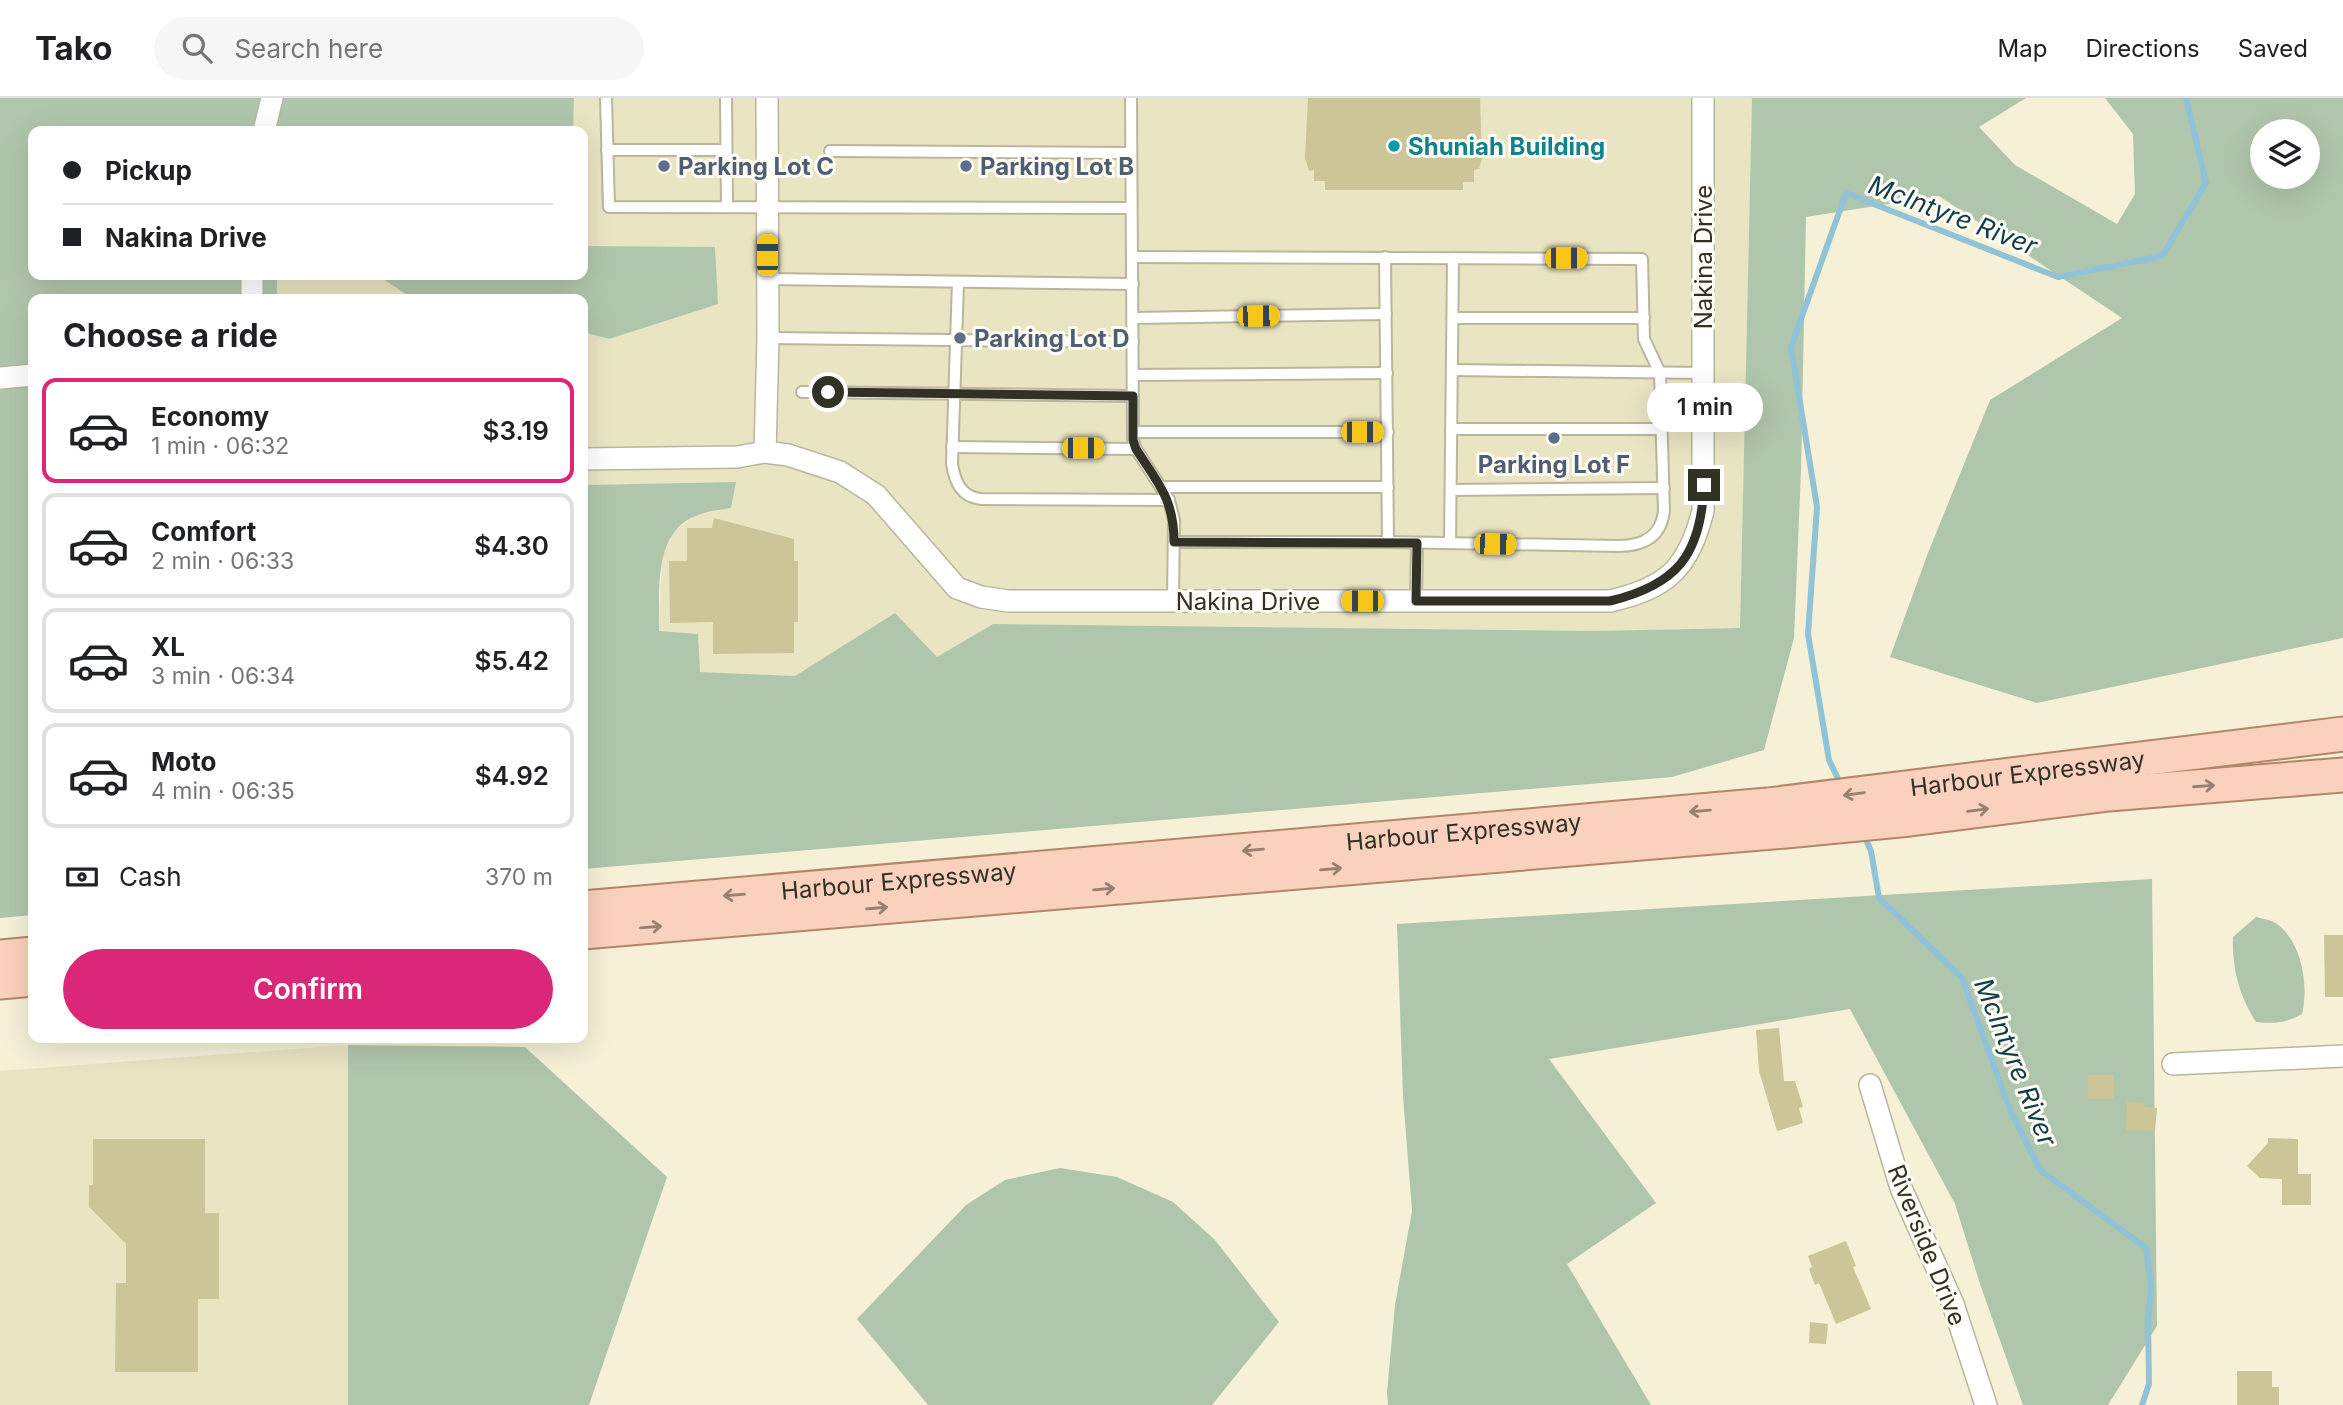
<!DOCTYPE html>
<meta charset="utf-8">
<style>
body{margin:0;font-family:Inter,sans-serif;background:#f6f6f6;color:#202124;height:100vh;display:flex;flex-direction:column;font-size:26px;white-space:nowrap}
*{box-sizing:border-box;margin:0}
p{font-size:23px;color:#757577}
.icon{flex:none;width:38px;height:38px;fill:none;stroke:currentColor;stroke-width:2;stroke-linecap:round;stroke-linejoin:round}
.map{position:relative;flex:1;overflow:hidden}
.details{position:absolute;left:28px;top:196px;width:560px;height:749px;display:flex;flex-direction:column;background:#fff;border-radius:14px;box-shadow:0 7px 28px #0002}
.details>*{flex:none}
.top-card{position:absolute;left:28px;top:28px;width:560px;height:154px;border-radius:14px;box-shadow:0 7px 28px #0002;display:grid;align-content:center;height:154px;padding:0 35px;background:#fff}
.tools{position:absolute;left:2250px;top:21px;display:grid;gap:14px}
.tools a{display:grid;place-items:center;width:70px;height:70px;border-radius:50%;background:#fff;box-shadow:0 7px 28px #0002;font-size:35px}
.end{position:absolute;width:32px;height:32px;margin:-16px;border:9px solid #323126;background:#fff;box-shadow:0 0 0 4px #fff}
.from{border-radius:50%}
.bubble{position:absolute;height:49px;border-radius:24px;background:#fff;box-shadow:0 7px 28px #0002;font-size:23px;font-weight:600;line-height:49px;text-align:center}
.car{position:absolute;width:21px;height:42px;margin:-21px -10px;border-radius:9px;box-shadow:0 0 5px 2px #0007;background:linear-gradient(#f5c518 24%,#345 0 40%,#f5c518 0 76%,#345 0 86%,#f5c518 0)}
.top-card b{display:flex;align-items:center;gap:24px;height:66px;font-size:26px}
.top-card b+b{border-top:2px solid #e0e0e0}
.top-card i{width:18px;height:18px;background:#202124}
ul{padding:0;list-style:none}
li{display:flex;align-items:center;gap:21px;height:105px;margin:0 14px 10px;padding:0 21px;border:4px solid #e0e0e0;border-radius:14px}
li div{flex:1}
li b{display:block;font-size:26px}
li em{font-style:normal;font-weight:600}
li.on{border-color:#db2777}
li>.icon{width:63px;height:63px;stroke-width:1.5}
h2{padding:0 35px;font-size:32px;line-height:84px}
.pay{display:flex;align-items:center;gap:18px;height:77px;padding:0 35px;font-size:26px}
.pay p{margin-inline-start:auto}
.primary-button{display:flex;gap:14px;margin-top:auto;padding:14px 35px}
.primary-button a{flex:1;height:80px;border-radius:42px;background:#db2777;color:#fff;font-size:28px;font-weight:600;line-height:80px;text-align:center}
header{display:flex;align-items:center;gap:42px;box-sizing:border-box;height:98px;padding:0 35px;background:#fff;border-bottom:2px solid #e0e0e0}
header strong{font-size:33px}
nav{display:flex;gap:38px;margin-inline-start:auto;font-size:24px}
.search{width:490px;height:63px;background:#f6f6f6;display:flex;align-items:center;gap:18px;box-sizing:border-box;padding:0 24px;border-radius:38px;color:#757577;font-size:26px}
.map>svg:first-child{display:block}
</style>
<header>
<strong>Tako</strong>
<div class="search"><svg class="icon" aria-label="search" viewBox="0 0 24 24"><circle cx="10" cy="10" r="6"/><path d="M15 15l6 6"/></svg>Search here</div>
<nav><a>Map</a><a>Directions</a><a>Saved</a></nav>
</header>
<div class="map">
<svg width="2343" height="1307" viewBox="0 0 2343 1307">
<rect width="100%" height="100%" fill="#f5f0d6"/>
<g fill="#e9e4c2">
<path d="M 574,0 L 1752,0 L 1740,530 L 1595,533 L 993,526 L 937,559 L 895,515 L 795,578 L 700,574 L 659,534 L 662,461 L 672,435 L 696,417 L 731,410 L 735,384 L 583,387 L 583,234 L 609,241 L 715,149 L 583,148 L 583,33 L 573,33 Z"/>
<path d="M 377,177 L 413,201 L 277,201 L 276,182 Z"/>
<path d="M 348,947 L 348,1307 L 0,1307 L 0,973 Z"/>
</g>
<g fill="#b0c6ac" fill-rule="evenodd">
<path d="M 0,0 L 574,0 L 573,33 L 33,33 L 33,177 L 583,177 L 583,148 L 715,149 L 718,206 L 609,241 L 583,234 L 583,201 L 413,201 L 377,177 L 277,182 L 277,201 L 33,201 L 33,817 L 0,820 Z"/>
<path d="M 1752,0 L 2026,0 L 1979,29 L 2015,67 L 2117,126 L 2135,96 L 2133,36 L 2105,0 L 2343,0 L 2343,540 L 2037,605 L 1890,559 L 1928,455 L 1990,302 L 2122,220 L 1939,98 L 1806,119 L 1801,372 L 1794,540 L 1764,652 L 1672,679 L 583,771 L 583,387 L 736,384 L 731,410 C 720,412 708,413 698,417 C 652,433 660,494 659,533 L 698,536 L 700,574 L 795,578 L 895,515 L 937,559 L 993,526 L 1595,533 L 1740,530 ZM 2263,33 L 2308,33 L 2308,79 L 2263,79 Z"/>
<path d="M 2152,781 L 2157,1228 L 2108,1307 L 2023,1307 L 1981,1189 L 1955,1106 L 1850,911 L 1549,961 L 1656,1105 L 1567,1166 L 1651,1307 L 1388,1307 L 1387,1294 L 1395,1207 L 1412,1113 L 1403,998 L 1397,826 Z"/>
<path d="M 2256,819 C 2263,821 2272,822 2277,826 C 2302,844 2309,888 2302,916 C 2286,925 2274,926 2256,924 C 2239,897 2232,871 2233,839 Z"/>
<path d="M 348,947 L 525,949 L 667,1079 L 589,1307 L 348,1307 Z"/>
<path d="M 1060,1070 L 1117,1079 L 1173,1104 L 1215,1142 L 1279,1224 L 1212,1307 L 928,1307 L 857,1221 L 966,1107 L 1005,1082 Z"/>
</g>
<g fill="none" stroke-linecap="round" stroke-linejoin="round">
<g stroke="#90c3d8" stroke-width="6">
<path d="M 1841,687 L 1829,662 L 1808,536 L 1817,409 L 1791,249 L 1846,95 L 2058,179 L 2162,158 L 2206,85 L 2186,0"/>
<path d="M 1863,735 L 1871,753 L 1879,800 L 1962,880 L 2010,1012 L 2040,1072 L 2146,1150 L 2151,1188 L 2148,1225 L 2149,1286 L 2142,1307"/>
</g>
</g>
<g fill="#ccc597">
<path d="M 1308,0 L 1480,0 L 1482,60 L 1479,71 L 1474,72 L 1474,84 L 1463,84 L 1463,92 L 1325,92 L 1325,83 L 1314,83 L 1314,72 L 1309,73 L 1305,60 Z"/>
<path d="M 714,420 L 794,441 L 794,463 L 798,463 L 798,524 L 794,524 L 794,555 L 713,556 L 713,524 L 670,525 L 669,463 L 687,463 L 687,430 L 712,430 Z"/>
<path d="M 2324,837 L 2343,837 L 2343,899 L 2325,899 Z"/>
<path d="M 1779,930 L 1784,983 L 1795,983 L 1803,1009 L 1799,1010 L 1803,1025 L 1777,1033 L 1759,973 L 1756,932 Z"/>
<rect x="2088" y="977" width="26" height="24"/>
<path d="M 2127,1004 L 2145,1005 L 2144,1009 L 2157,1010 L 2155,1033 L 2126,1032 Z"/>
<path d="M 2268,1040 L 2298,1041 L 2298,1076 L 2311,1076 L 2311,1107 L 2282,1107 L 2282,1081 L 2260,1080 L 2247,1068 L 2268,1045 Z"/>
<path d="M 93,1041 L 205,1041 L 205,1115 L 219,1115 L 219,1201 L 198,1201 L 198,1274 L 115,1274 L 116,1185 L 126,1185 L 126,1146 L 89,1109 L 89,1087 L 93,1087 Z"/>
<path d="M 1846,1143 L 1856,1168 L 1853,1169 L 1871,1211 L 1836,1226 L 1819,1185 L 1815,1187 L 1809,1171 L 1812,1169 L 1808,1158 Z"/>
<path d="M 1810,1224 L 1828,1226 L 1826,1246 L 1809,1245 Z"/>
<path d="M 2237,1273 L 2272,1273 L 2272,1289 L 2279,1289 L 2279,1307 L 2237,1307 Z"/>
</g>
<g fill="none" stroke-linecap="round" stroke-linejoin="round">
<g stroke="#bab69d" stroke-width="14">
<g id="service">
<path d="M 606,0 L 609,109 L 1131,110"/>
<path d="M 726,0 L 727,108"/>
<path d="M 1131,0 L 1133,342 L 1136,351 L 1169,402 L 1174,422 L 1173,503"/>
<path d="M 607,52 L 726,52"/>
<path d="M 830,53 L 1131,55"/>
<path d="M 1133,159 L 1642,161 L 1644,241 L 1660,275 L 1664,413 C 1661,439 1643,448 1619,448 L 1388,444 L 1174,444"/>
<path d="M 1385,159 L 1388,444"/>
<path d="M 768,181 L 1133,186"/>
<path d="M 958,184 L 952,366 C 955,384 961,399 981,401 L 1169,402"/>
<path d="M 1133,220 L 1386,216"/>
<path d="M 1453,220 L 1644,220"/>
<path d="M 768,240 L 1133,244"/>
<path d="M 1452,272 L 1704,275"/>
<path d="M 1133,277 L 1387,275"/>
<path d="M 802,294 L 1133,298"/>
<path d="M 1451,331 L 1662,331"/>
<path d="M 1133,334 L 1388,334"/>
<path d="M 952,349 L 1136,351"/>
<path d="M 1161,389 L 1388,389"/>
<path d="M 1451,392 L 1664,390"/>
<path d="M 1450,445 L 1453,160"/>
<path d="M 1416,503 L 1417,445"/>
</g>
</g>
<g stroke="#bab69d" stroke-width="24">
<g id="minor">
<path d="M 264,33 L 272,0"/>
<path d="M 252,201 L 252,177"/>
<path d="M 0,280 L 33,277"/>
<path d="M 765,354 L 768,240 L 767,0"/>
<path d="M 583,361 L 737,359 L 765,354 L 788,357 L 840,374 L 876,397 L 957,490 L 981,499 L 1008,503 L 1610,503 C 1667,490 1688,471 1703,413 L 1703,0"/>
<path d="M 2173,966 L 2343,958"/>
<path d="M 1870,987 L 1901,1090 L 1953,1206 L 1986,1307"/>
</g>
</g>
<g stroke="#b2866a" stroke-width="37">
<g id="primary">
<path id="s1" d="M 583,810 L 1768,707 L 2343,636"/>
<path d="M 583,834 L 1786,733 L 1910,721 L 2109,696 L 2343,677"/>
<path d="M 0,859 L 33,856"/>
<path d="M 0,884 L 33,881"/>
</g>
</g>
<use href="#service" stroke="#fff" stroke-width="10"/>
<use href="#minor" stroke="#fff" stroke-width="21"/>
<use href="#primary" stroke="#fad1bc" stroke-width="33"/>
</g>
<defs><path id="oneway-shaft" d="M-6 0H5M1.5-3L5.5 0L1.5 3" fill="none" stroke-width="1.6" stroke-linecap="round" stroke-linejoin="round" transform="scale(1.75)"/></defs>
<g stroke="#968171">
<use href="#oneway-shaft" transform="translate(2204 688) rotate(-4)"/>
<use href="#oneway-shaft" transform="translate(1854 696) rotate(172)"/>
<use href="#oneway-shaft" transform="translate(1978 712) rotate(-7)"/>
<use href="#oneway-shaft" transform="translate(1700 713) rotate(175)"/>
<use href="#oneway-shaft" transform="translate(1253 752) rotate(175)"/>
<use href="#oneway-shaft" transform="translate(1331 771) rotate(-5)"/>
<use href="#oneway-shaft" transform="translate(1104 791) rotate(-5)"/>
<use href="#oneway-shaft" transform="translate(734 797) rotate(175)"/>
<use href="#oneway-shaft" transform="translate(877 810) rotate(-5)"/>
<use href="#oneway-shaft" transform="translate(651 829) rotate(-5)"/>
</g>
<g fill="none" stroke-linecap="round" stroke-linejoin="round">
<path stroke="#323126" stroke-width="9" d="M 828,294 L 1133,298 L 1133,342 L 1136,351 C 1158,385 1174,401 1174,444 L 1417,445 L 1416,503 L 1610,503 C 1677,487 1701,457 1704,387"/>
</g>
<circle fill="#0f9aa8" stroke="#fffdf3" stroke-width="2.5" cx="1394" cy="48" r="7"/>
<g fill="#5c6f8a" stroke="#fffdf3" stroke-width="2.5">
<circle cx="664" cy="68" r="7"/>
<circle cx="966" cy="68" r="7"/>
<circle cx="960" cy="240" r="7"/>
<circle cx="1554" cy="340" r="7"/>
</g>
<g text-anchor="middle" dominant-baseline="central" stroke-width="6" stroke-linejoin="round" paint-order="stroke">
<g font-size="24" font-weight="bold" fill="#0d838f" stroke="#fffdf3" text-anchor="start">
<text x="1408" y="48">Shuniah Building</text>
</g>
<g font-size="24" font-weight="bold" fill="#4e5e75" stroke="#fffdf3" text-anchor="start">
<text x="678" y="68">Parking Lot C</text>
<text x="980" y="68">Parking Lot B</text>
<text x="974" y="240">Parking Lot D</text>
<text x="1554" y="366" text-anchor="middle">Parking Lot F</text>
</g>
<g font-size="24" fill="#323126" stroke="#fffdf3">
<text transform="translate(1703 159) rotate(-90)">Nakina Drive</text>
<text x="1248" y="503">Nakina Drive</text>
<text stroke="none"><textPath href="#s1" startOffset="1451">Harbour Expressway</textPath></text>
<text stroke="none"><textPath href="#s1" startOffset="884">Harbour Expressway</textPath></text>
<text stroke="none"><textPath href="#s1" startOffset="317">Harbour Expressway</textPath></text>
<text transform="translate(1927 1147) rotate(68)">Riverside Drive</text>
</g>
<g font-size="26" font-style="italic" fill="#103d4c" stroke="#fffdf3">
<text transform="translate(1953 117) rotate(21)">McIntyre River</text>
<text transform="translate(2016 964) rotate(68)">McIntyre River</text>
</g>
</g>
</svg>
<div class="tools">
<a><svg class="icon" aria-label="layers" viewBox="0 0 24 24"><path d="M12 4l9 5-9 5-9-5zM3 14l9 5 9-5"/></svg></a>
</div>
<i class="end from" style="left:828px;top:294px"></i>
<i class="end" style="left:1704px;top:387px"></i>
<div class="bubble" style="left:1647px;top:285px;width:116px">1 min</div>
<i class="car" style="left:767px;top:157px;rotate:0deg"></i>
<i class="car" style="left:1566px;top:160px;rotate:90deg"></i>
<i class="car" style="left:1258px;top:218px;rotate:89deg"></i>
<i class="car" style="left:1362px;top:334px;rotate:90deg"></i>
<i class="car" style="left:1083px;top:350px;rotate:90deg"></i>
<i class="car" style="left:1495px;top:446px;rotate:91deg"></i>
<i class="car" style="left:1362px;top:503px;rotate:270deg"></i>
<div class="top-card">
<b><i class="from"></i>Pickup</b>
<b><i></i>Nakina Drive</b>
</div>
<section class="details">
<h2>Choose a ride</h2>
<ul>
<li class="on"><svg class="icon" aria-label="car" viewBox="0 0 24 24"><path d="M5 17H2v-5l4-1 3-4h7l3 4 3 1v5h-3M9 17h6M6 11h13"/><circle cx="7" cy="17" r="2"/><circle cx="17" cy="17" r="2"/></svg><div><b>Economy</b><p>1 min · 06:32</p></div><em>$3.19</em></li>
<li><svg class="icon" aria-label="car" viewBox="0 0 24 24"><path d="M5 17H2v-5l4-1 3-4h7l3 4 3 1v5h-3M9 17h6M6 11h13"/><circle cx="7" cy="17" r="2"/><circle cx="17" cy="17" r="2"/></svg><div><b>Comfort</b><p>2 min · 06:33</p></div><em>$4.30</em></li>
<li><svg class="icon" aria-label="car" viewBox="0 0 24 24"><path d="M5 17H2v-5l4-1 3-4h7l3 4 3 1v5h-3M9 17h6M6 11h13"/><circle cx="7" cy="17" r="2"/><circle cx="17" cy="17" r="2"/></svg><div><b>XL</b><p>3 min · 06:34</p></div><em>$5.42</em></li>
<li><svg class="icon" aria-label="car" viewBox="0 0 24 24"><path d="M5 17H2v-5l4-1 3-4h7l3 4 3 1v5h-3M9 17h6M6 11h13"/><circle cx="7" cy="17" r="2"/><circle cx="17" cy="17" r="2"/></svg><div><b>Moto</b><p>4 min · 06:35</p></div><em>$4.92</em></li>
</ul>
<div class="pay"><svg class="icon" aria-label="cash" viewBox="0 0 24 24"><path d="M3 7h18v10H3z"/><circle cx="12" cy="12" r="2"/></svg>Cash<p>370 m</p></div>
<div class="primary-button"><a>Confirm</a></div>
</section>
</div>
